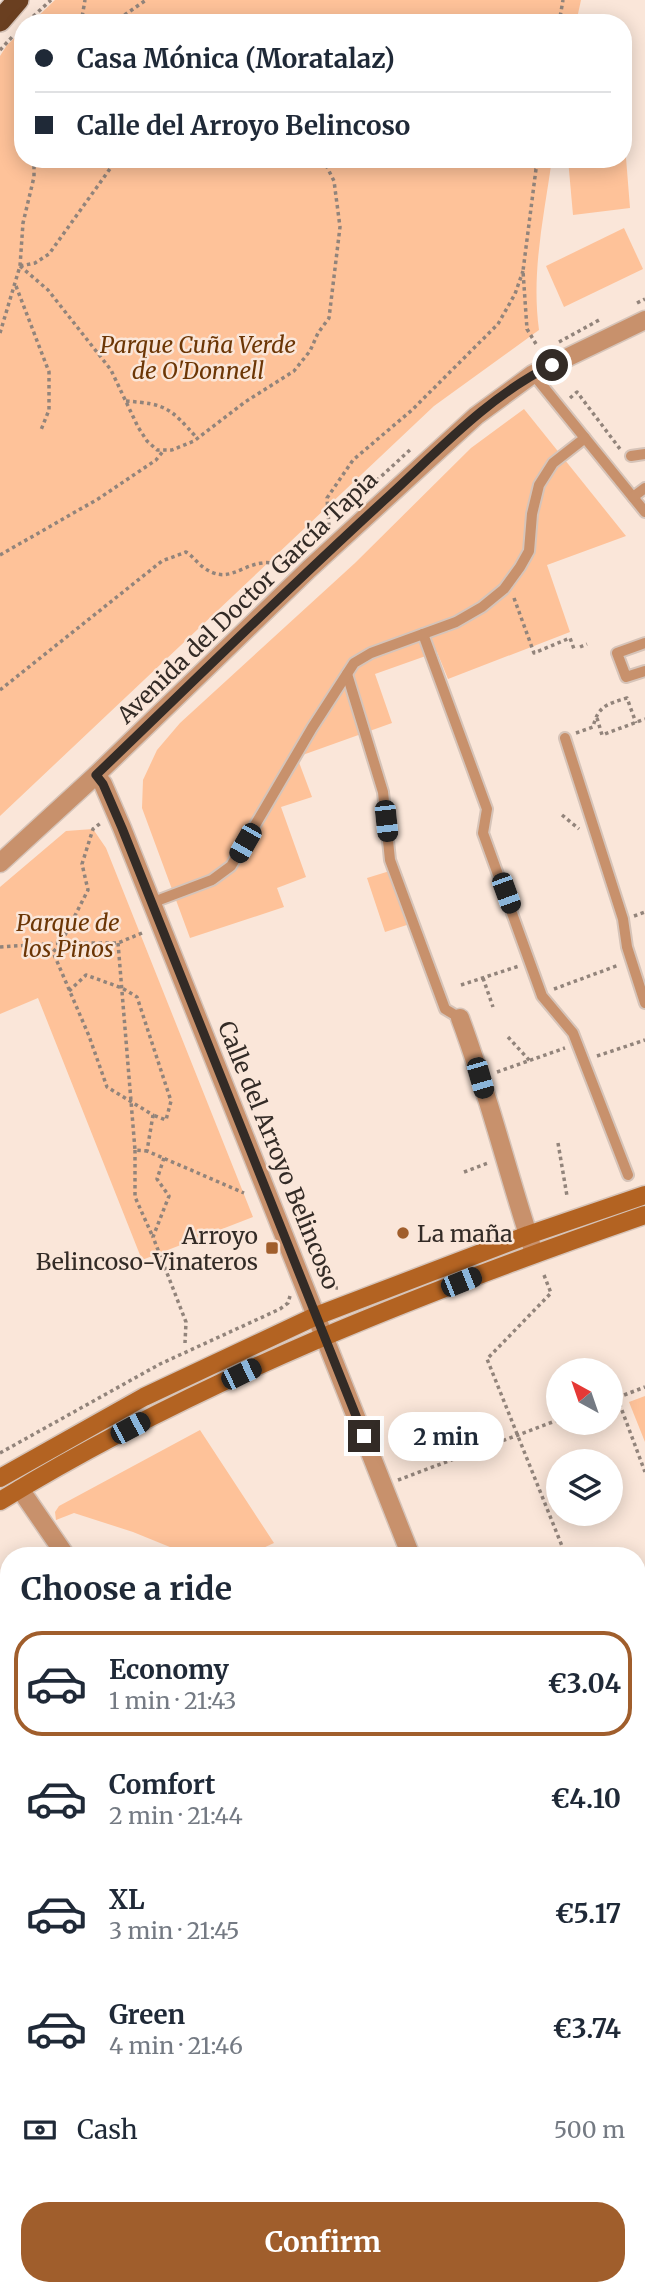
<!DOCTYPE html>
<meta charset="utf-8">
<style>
body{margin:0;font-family:Merriweather,serif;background:#f6f6f7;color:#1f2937;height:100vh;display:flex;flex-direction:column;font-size:26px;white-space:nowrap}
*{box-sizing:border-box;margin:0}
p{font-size:23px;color:#747a83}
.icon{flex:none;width:38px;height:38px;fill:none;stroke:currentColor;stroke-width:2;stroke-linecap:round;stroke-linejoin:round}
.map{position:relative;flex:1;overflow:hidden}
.panel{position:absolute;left:0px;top:1547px;width:646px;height:749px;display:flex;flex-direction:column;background:#fff;border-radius:28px 28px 0 0;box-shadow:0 4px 18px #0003}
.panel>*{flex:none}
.banner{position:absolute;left:14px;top:14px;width:618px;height:154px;border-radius:28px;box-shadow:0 4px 18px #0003;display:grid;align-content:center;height:154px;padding:0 21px;background:#fff}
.needle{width:46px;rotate:320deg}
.fabs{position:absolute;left:546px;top:1358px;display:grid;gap:14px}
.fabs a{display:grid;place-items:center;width:77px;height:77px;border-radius:50%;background:#fff;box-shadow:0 4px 18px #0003;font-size:35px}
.end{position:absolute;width:32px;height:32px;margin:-16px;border:9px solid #332b26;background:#fff;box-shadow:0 0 0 4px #fff}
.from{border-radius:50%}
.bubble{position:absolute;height:49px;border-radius:24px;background:#fff;box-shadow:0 4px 18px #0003;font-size:23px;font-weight:700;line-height:49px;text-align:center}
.car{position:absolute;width:21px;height:42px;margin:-21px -10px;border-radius:9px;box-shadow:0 0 5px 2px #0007;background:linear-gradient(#222 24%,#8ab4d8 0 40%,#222 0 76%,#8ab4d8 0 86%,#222 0)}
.banner b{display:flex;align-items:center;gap:24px;height:66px;font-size:26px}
.banner b+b{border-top:2px solid #e0e1e3}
.banner i{width:18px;height:18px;background:#1f2937}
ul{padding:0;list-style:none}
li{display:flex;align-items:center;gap:21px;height:105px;margin:0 14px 10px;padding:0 7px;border:4px solid transparent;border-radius:28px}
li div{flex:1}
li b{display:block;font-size:26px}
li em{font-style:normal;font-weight:700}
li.selected{border-color:#a05e2c}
li>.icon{width:63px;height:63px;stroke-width:1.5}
h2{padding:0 21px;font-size:32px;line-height:84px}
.pay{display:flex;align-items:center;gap:18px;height:77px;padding:0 21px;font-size:26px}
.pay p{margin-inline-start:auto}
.button{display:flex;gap:14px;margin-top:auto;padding:14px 21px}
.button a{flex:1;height:80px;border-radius:28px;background:#a05e2c;color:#fff;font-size:28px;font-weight:700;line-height:80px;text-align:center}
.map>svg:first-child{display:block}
</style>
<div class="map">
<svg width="645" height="2296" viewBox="0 0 645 2296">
<rect width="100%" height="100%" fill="#fae6d9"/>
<g fill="#fec299">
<path d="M 55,0 L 581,0 L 576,23 L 31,23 Z"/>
<path d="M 23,30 L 23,159 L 552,159 C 544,216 531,272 539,330 L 434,406 L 0,816 L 0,56 L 7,45 Z"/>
<path d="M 623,120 L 630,208 L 573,215 L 568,159 L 623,159 Z"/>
<path d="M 624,228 L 643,269 L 564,307 L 546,266 Z"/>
<path d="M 524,409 L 626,536 L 547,565 L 570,632 L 448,679 L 437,652 L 375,674 L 392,723 L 297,757 L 312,797 L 281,807 L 306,877 L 277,888 L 284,907 L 190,938 L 142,808 L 143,780 L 157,750 L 180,723 L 355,563 L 471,448 Z"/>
<path d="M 93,829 L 106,848 L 253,1217 L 142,1260 L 38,998 L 0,1014 L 0,887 L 66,831 Z"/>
<path d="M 393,870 L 410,924 L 385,932 L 367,878 Z"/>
<path d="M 645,1396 L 645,1442 L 629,1402 Z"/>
<path d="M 200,1430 L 274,1543 L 246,1556 L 192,1556 L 133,1532 L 74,1513 L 56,1520 L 55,1512 L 59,1506 Z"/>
</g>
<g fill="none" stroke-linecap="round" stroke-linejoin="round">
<g stroke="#d6c4b9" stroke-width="14">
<g id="service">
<path d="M 533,374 L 645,512"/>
<path d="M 631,456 L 645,454"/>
<path d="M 633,497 L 645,488"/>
<path d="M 423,634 L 487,809 L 483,833 L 542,996 L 573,1033 L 628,1175"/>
<path d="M 645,643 L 617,653 L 626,677 L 645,671"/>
<path d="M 347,674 L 383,792 L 390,860 L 445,1009 L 460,1018"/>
<path d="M 565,738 L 623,919 L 627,947 L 645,1003"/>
<path d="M 151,903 L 212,880 L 231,866 L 312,728 L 354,663 L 371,653 L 456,622 L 482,607 L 504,589 L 520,567 L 529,551 L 532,514 L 539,485 L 553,463 L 585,438"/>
<path d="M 637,2087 L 645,2118"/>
<path d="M 152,2287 L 156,2296"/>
<path d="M 291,2287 L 295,2296"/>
<path d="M 362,2287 L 364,2287"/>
<path d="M 616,2287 L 620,2296"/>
</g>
</g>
<g stroke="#d6c4b9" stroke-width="21">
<g id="minor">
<path d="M 96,775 L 103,784 L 122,828 L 316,1316"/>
<path d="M 460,1018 C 489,1095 508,1175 534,1253"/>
<path d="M 20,1489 L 66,1556"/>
<path d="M 0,1809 L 9,1805"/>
<path d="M 637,2133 L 645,2126"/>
<path d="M 0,2212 L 9,2208"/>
</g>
</g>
<g stroke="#d6c4b9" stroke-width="21">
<g id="tertiary">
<path d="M 0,863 L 96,775 L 309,569 L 476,416 L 533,374 L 645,320"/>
<path d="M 316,1316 L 411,1556"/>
<path d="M 637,1835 L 645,1839"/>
</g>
</g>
<g stroke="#d6c4b9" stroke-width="21">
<g id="secondary">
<path d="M 0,1478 L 144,1397 L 316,1316 L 528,1235 L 645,1195"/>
<path d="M 0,1501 C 201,1378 423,1292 645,1215"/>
</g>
</g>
<g stroke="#d6c4b9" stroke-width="24">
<path id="motorway" d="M 0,21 L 18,0"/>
</g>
<g stroke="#92847b" stroke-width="3.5" stroke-dasharray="3.5 3.5" stroke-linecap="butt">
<path d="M 28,21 L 51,0"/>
<path d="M 81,23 L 85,0"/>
<path d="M 113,23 L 146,0"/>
<path d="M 559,23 L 563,0"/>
<path d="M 0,50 L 13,36"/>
<path d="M 20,266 L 48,290 L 111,370 L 138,427 L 147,441 L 157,450 L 172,450 L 194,441 L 245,402 L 294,371 L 310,351 L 318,333 L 329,318 L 340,227 L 334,181 L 323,159"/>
<path d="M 20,266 L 35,263 L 49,254 L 117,159"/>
<path d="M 16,286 L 49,372 L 49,410 L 41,430"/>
<path d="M 637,303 L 645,299"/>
<path d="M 0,333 L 20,266 L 23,223 L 34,177 L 34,159"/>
<path d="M 559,342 L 601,319"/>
<path d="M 536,344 L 527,329 L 523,271 L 536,169 L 542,159"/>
<path d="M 570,398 L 577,392 L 620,449"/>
<path d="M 126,401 C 167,404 170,408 197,438"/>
<path d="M 361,495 L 412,448"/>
<path d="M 329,526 L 327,498 L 353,460 L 412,410 L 498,324 L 515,294 L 523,271"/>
<path d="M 0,555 L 98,499 L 156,460 L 164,450"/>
<path d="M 514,598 L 534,653 L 570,638 L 574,649"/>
<path d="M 580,647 L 587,644"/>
<path d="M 0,690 L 162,561 L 186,552 C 193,556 197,563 203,567 C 227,585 239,566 262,563 C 272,561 279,567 289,563"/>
<path d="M 597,718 L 602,735 L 645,719"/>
<path d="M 576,733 L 593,727 C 598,706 607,704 627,698 L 636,723"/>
<path d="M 562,815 L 579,829"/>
<path d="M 634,916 L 645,912"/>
<path d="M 142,933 L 118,943 L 61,943 L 53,952 L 89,1036 L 107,1087 L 153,1115 L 147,1151 L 244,1193"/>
<path d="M 118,943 L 135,1150 L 147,1151"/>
<path d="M 0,947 L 61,943 L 88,890 L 82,864 L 93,829 L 102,822"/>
<path d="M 483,978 L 493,1007"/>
<path d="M 461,985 L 519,966"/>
<path d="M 554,989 L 619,965"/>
<path d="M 69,991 L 86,975 L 122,988 L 137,997 L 171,1101 L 166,1120 L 153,1115"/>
<path d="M 508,1037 L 530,1061"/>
<path d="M 597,1056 L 645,1040"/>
<path d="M 497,1072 L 565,1048"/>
<path d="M 558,1143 L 567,1196"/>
<path d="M 135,1150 L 135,1197 L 152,1235"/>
<path d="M 164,1158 L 157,1179 L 169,1196 L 153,1237 L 186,1322 L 185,1343"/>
<path d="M 464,1172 L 488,1163"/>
<path d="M 544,1275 L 551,1293 L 487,1359 L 566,1556"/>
<path d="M 322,1285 L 330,1288 L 338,1288"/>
<path d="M 617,1397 L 645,1472"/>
<path d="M 611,1400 L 645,1387"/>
<path d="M 0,1453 L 160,1364 L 280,1309 L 288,1303 L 290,1296"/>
<path d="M 398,1480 L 558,1420"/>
<path d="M 643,2163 L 645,2167"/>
<path d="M 235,2287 L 239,2296"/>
<path d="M 535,2296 L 559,2287"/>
</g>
<use href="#service" stroke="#c8916c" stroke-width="10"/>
<use href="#minor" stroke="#c8916c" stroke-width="18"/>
<use href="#tertiary" stroke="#c8916c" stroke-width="18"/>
<use href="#secondary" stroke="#b36322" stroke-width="18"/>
<use href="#motorway" stroke="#6a3f20" stroke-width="21"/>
</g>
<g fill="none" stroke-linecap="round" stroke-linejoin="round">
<path stroke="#332b26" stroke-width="9" d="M 364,1436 L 122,828 L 103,784 L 96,775 C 194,681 290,586 390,495 C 440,449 490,395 552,365"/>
</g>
<g fill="#a05e2c" stroke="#fae6d9" stroke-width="2.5">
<circle cx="403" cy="1233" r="7"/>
<rect x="265" y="1241" width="14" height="14" rx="3.5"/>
</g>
<g text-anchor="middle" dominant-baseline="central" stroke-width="5" stroke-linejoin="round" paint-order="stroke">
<g font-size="23" font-style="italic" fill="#6c3605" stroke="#fae6d9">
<text x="198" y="344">Parque Cuña Verde<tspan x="198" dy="26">de O'Donnell</tspan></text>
<text x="68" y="922">Parque de<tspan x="68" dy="26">los Pinos</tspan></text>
</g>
<g font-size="23" fill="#332b26" stroke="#fae6d9">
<text transform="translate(247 597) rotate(-44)">Avenida del Doctor García Tapia</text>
<text transform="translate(279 1155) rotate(68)">Calle del Arroyo Belincoso</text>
</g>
<g font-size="23" fill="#332b26" stroke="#fae6d9" text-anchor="start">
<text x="417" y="1233">La maña</text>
<text x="258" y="1235" text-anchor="end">Arroyo<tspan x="258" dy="26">Belincoso-Vinateros</tspan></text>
</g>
</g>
</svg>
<div class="fabs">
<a><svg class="needle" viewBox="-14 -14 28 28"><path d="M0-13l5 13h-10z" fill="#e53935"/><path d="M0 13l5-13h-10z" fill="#747a83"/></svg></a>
<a><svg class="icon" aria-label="layers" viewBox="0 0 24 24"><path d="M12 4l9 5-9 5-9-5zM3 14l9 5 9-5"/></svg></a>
</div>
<i class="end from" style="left:552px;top:365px"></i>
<i class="end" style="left:364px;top:1436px"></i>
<div class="bubble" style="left:388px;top:1412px;width:116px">2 min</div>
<i class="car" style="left:386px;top:821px;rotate:174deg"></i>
<i class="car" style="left:245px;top:843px;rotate:210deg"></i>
<i class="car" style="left:506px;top:893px;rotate:160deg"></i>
<i class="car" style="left:480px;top:1078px;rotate:164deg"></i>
<i class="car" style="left:461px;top:1282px;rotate:68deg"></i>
<i class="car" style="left:241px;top:1374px;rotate:64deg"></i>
<i class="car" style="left:130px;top:1428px;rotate:62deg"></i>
<div class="banner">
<b><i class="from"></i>Casa Mónica (Moratalaz)</b>
<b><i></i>Calle del Arroyo Belincoso</b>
</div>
<section class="panel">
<h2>Choose a ride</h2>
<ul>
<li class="selected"><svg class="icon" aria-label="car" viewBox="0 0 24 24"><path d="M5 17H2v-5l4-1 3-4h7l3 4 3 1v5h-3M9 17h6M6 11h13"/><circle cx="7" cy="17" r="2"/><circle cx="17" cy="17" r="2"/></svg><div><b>Economy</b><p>1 min · 21:43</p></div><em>€3.04</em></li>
<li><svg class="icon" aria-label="car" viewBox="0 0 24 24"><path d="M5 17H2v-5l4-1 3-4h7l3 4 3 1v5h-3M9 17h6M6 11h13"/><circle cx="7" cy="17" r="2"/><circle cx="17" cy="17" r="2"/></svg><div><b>Comfort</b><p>2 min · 21:44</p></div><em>€4.10</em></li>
<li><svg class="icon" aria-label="car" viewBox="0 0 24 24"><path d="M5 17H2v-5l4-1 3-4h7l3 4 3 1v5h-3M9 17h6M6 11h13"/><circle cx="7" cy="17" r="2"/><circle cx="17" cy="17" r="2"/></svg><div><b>XL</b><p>3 min · 21:45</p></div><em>€5.17</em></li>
<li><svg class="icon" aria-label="car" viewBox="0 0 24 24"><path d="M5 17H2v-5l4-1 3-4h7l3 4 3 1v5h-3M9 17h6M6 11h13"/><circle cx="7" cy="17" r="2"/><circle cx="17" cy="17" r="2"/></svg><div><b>Green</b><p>4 min · 21:46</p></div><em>€3.74</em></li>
</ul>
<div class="pay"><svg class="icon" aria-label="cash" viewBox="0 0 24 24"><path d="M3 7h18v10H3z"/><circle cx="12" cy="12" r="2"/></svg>Cash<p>500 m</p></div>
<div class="button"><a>Confirm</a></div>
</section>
</div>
